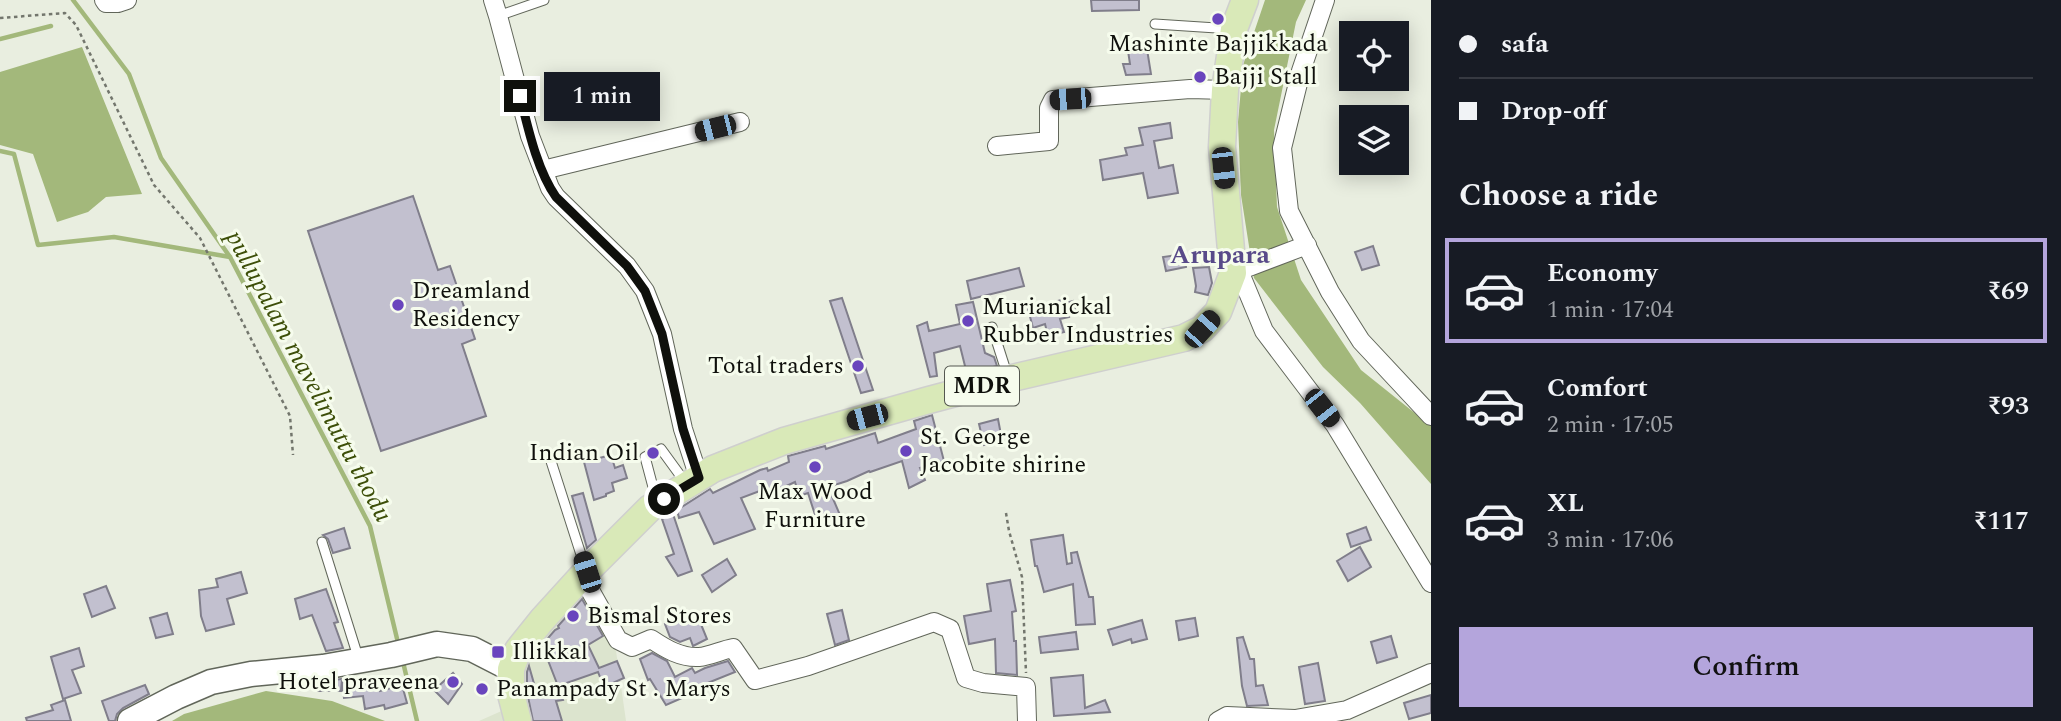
<!DOCTYPE html>
<meta charset="utf-8">
<style>
body{margin:0;font-family:Spectral,serif;background:#20242c;color:#f1f3f6;height:100vh;display:flex;flex-direction:column;font-size:26px;white-space:nowrap}
*{box-sizing:border-box;margin:0}
p{font-size:23px;color:#9ea1a6}
.icon{flex:none;width:38px;height:38px;fill:none;stroke:currentColor;stroke-width:2;stroke-linecap:round;stroke-linejoin:round}
.map{position:relative;flex:1;overflow:hidden}
.side{display:flex;flex-direction:column;background:#171b24;width:630px}
.side>*{flex:none}
.hud{display:grid;align-content:center;height:154px;padding:0 28px;background:#171b24}
.fabs{position:absolute;left:1339px;top:21px;display:grid;gap:14px}
.fabs a{display:grid;place-items:center;width:70px;height:70px;border-radius:0px;background:#171b24;box-shadow:0 4px 18px #0003;font-size:35px}
.end{position:absolute;width:32px;height:32px;margin:-16px;border:9px solid #0f100c;background:#fff;box-shadow:0 0 0 4px #fff}
.from{border-radius:50%}
.bubble{position:absolute;height:49px;border-radius:0px;background:#171b24;box-shadow:0 4px 18px #0003;font-size:23px;font-weight:600;line-height:49px;text-align:center}
.car{position:absolute;width:21px;height:42px;margin:-21px -10px;border-radius:9px;box-shadow:0 0 5px 2px #0007;background:linear-gradient(#222 24%,#8ab4d8 0 40%,#222 0 76%,#8ab4d8 0 86%,#222 0)}
.hud b{display:flex;align-items:center;gap:24px;height:66px;font-size:26px}
.hud b+b{border-top:2px solid #363941}
.hud i{width:18px;height:18px;background:#f1f3f6}
ul{padding:0;list-style:none}
li{display:flex;align-items:center;gap:21px;height:105px;margin:0 14px 10px;padding:0 14px;border:4px solid transparent;border-radius:0px}
li div{flex:1}
li b{display:block;font-size:26px}
li em{font-style:normal;font-weight:600}
li.active{border-color:#b4a5dc}
li>.icon{width:63px;height:63px;stroke-width:1.5}
h2{padding:0 28px;font-size:32px;line-height:84px}
.button{display:flex;gap:14px;margin-top:auto;padding:14px 28px}
.button a{flex:1;height:80px;border-radius:0px;background:#b4a5dc;color:#111;font-size:28px;font-weight:600;line-height:80px;text-align:center}
main{display:flex;flex:1;min-height:0}
.map>svg:first-child{display:block}
</style>
<main>
<div class="map">
<svg width="1431" height="721" viewBox="0 0 1431 721">
<rect width="100%" height="100%" fill="#e9eee0"/>
<path fill="#dce4ce" d="M 579,589 L 616,651 L 626,721 L 479,721 L 515,705 L 513,671 Z"/>
<g fill="#a3b87b">
<path d="M 1265,0 L 1306,0 L 1296,22 L 1274,130 L 1277,207 L 1301,280 L 1361,370 L 1431,426 L 1431,484 L 1360,403 L 1323,367 L 1254,278 L 1241,195 L 1238,122 L 1243,65 Z"/>
<path d="M 82,47 L 142,194 L 106,197 L 88,212 L 57,222 L 33,154 L 0,145 L 0,72 Z"/>
<path d="M 266,691 L 332,701 L 385,721 L 172,721 L 184,714 Z"/>
</g>
<g fill="none" stroke-linecap="round" stroke-linejoin="round">
<g stroke="#a3b87b" stroke-width="4.5">
<path d="M 73,0 L 129,74 L 161,158 L 230,257 L 370,526 L 399,647"/>
<path d="M 0,39 L 51,26"/>
<path d="M 0,151 L 14,154 L 38,245 L 114,237 L 230,257"/>
<path d="M 403,662 L 417,721"/>
</g>
</g>
<g fill="#c2c0cf" stroke="#807e8b" stroke-width="2">
<path d="M 1091,0 L 1139,0 L 1139,10 L 1092,11 Z"/>
<path d="M 1146,43 L 1151,74 L 1126,75 L 1123,64 L 1130,64 L 1127,44 Z"/>
<path d="M 1170,123 L 1172,138 L 1154,141 L 1159,168 L 1173,165 L 1178,193 L 1148,198 L 1143,173 L 1103,180 L 1100,160 L 1127,155 L 1125,148 L 1143,145 L 1139,128 Z"/>
<path d="M 413,196 L 438,270 L 450,266 L 475,339 L 462,344 L 486,416 L 381,451 L 308,231 Z"/>
<path d="M 1373,246 L 1379,265 L 1362,270 L 1355,252 Z"/>
<path d="M 1185,254 L 1186,267 L 1166,271 L 1163,257 Z"/>
<path d="M 1209,267 L 1212,283 L 1208,295 L 1195,292 L 1196,286 L 1193,268 Z"/>
<path d="M 1019,268 L 1024,286 L 971,299 L 967,281 Z"/>
<path d="M 842,298 L 873,390 L 861,393 L 830,301 Z"/>
<path d="M 1065,299 L 1066,303 L 1073,301 L 1076,312 L 1068,314 L 1069,317 L 1060,319 L 1064,332 L 1048,336 L 1045,324 L 1033,328 L 1028,309 Z"/>
<path d="M 973,302 L 985,353 L 994,357 L 997,366 L 967,374 L 960,346 L 934,353 L 937,376 L 930,377 L 917,326 L 927,322 L 929,331 L 960,324 L 956,305 Z"/>
<path d="M 932,415 L 944,461 L 920,468 L 925,480 L 909,488 L 902,461 L 870,472 L 869,471 L 847,481 L 828,487 L 840,515 L 818,524 L 808,493 L 799,496 L 795,482 L 767,495 L 765,489 L 741,498 L 755,529 L 714,544 L 699,512 L 679,518 L 677,510 L 710,489 L 713,493 L 760,470 L 767,468 L 768,471 L 789,462 L 788,456 L 825,446 L 826,449 L 875,433 L 878,443 L 916,429 L 914,421 Z"/>
<path d="M 998,419 L 1002,440 L 984,445 L 979,424 Z"/>
<path d="M 611,455 L 615,468 L 623,465 L 627,478 L 612,483 L 614,491 L 606,494 L 606,496 L 594,500 L 584,462 Z"/>
<path d="M 583,493 L 596,540 L 587,548 L 572,496 Z"/>
<path d="M 673,514 L 692,571 L 678,576 L 666,557 L 674,554 L 662,519 Z"/>
<path d="M 1366,527 L 1371,540 L 1351,547 L 1347,534 Z"/>
<path d="M 344,528 L 350,548 L 333,553 L 328,539 L 323,535 Z"/>
<path d="M 1063,535 L 1067,564 L 1072,563 L 1071,553 L 1077,552 L 1089,597 L 1093,597 L 1095,624 L 1076,625 L 1073,584 L 1044,592 L 1037,566 L 1035,566 L 1031,540 Z"/>
<path d="M 1360,547 L 1371,567 L 1348,581 L 1337,561 Z"/>
<path d="M 727,559 L 736,575 L 712,592 L 702,575 Z"/>
<path d="M 241,572 L 247,593 L 227,599 L 234,624 L 206,631 L 201,616 L 199,590 L 218,587 L 216,579 Z"/>
<path d="M 1010,580 L 1016,611 L 1012,612 L 1014,641 L 1016,641 L 1017,675 L 996,673 L 995,639 L 969,644 L 964,616 L 991,611 L 987,584 Z"/>
<path d="M 106,586 L 115,608 L 92,617 L 84,594 Z"/>
<path d="M 326,589 L 338,622 L 334,623 L 343,648 L 326,651 L 312,615 L 300,619 L 295,599 Z"/>
<path d="M 582,599 L 603,636 L 588,645 L 599,668 L 617,661 L 624,678 L 604,687 L 598,672 L 558,686 L 542,645 L 555,630 L 559,628 L 558,626 L 567,616 L 576,611 L 574,608 Z"/>
<path d="M 842,610 L 849,640 L 835,645 L 827,614 Z"/>
<path d="M 696,612 L 707,639 L 693,646 L 690,638 L 680,642 L 670,637 L 665,624 Z"/>
<path d="M 167,613 L 173,634 L 156,638 L 150,618 Z"/>
<path d="M 1195,618 L 1198,636 L 1179,640 L 1176,621 Z"/>
<path d="M 1142,620 L 1147,639 L 1132,643 L 1131,639 L 1113,645 L 1108,630 Z"/>
<path d="M 1076,632 L 1078,649 L 1041,653 L 1039,637 Z"/>
<path d="M 1391,636 L 1397,657 L 1377,663 L 1371,642 Z"/>
<path d="M 1243,637 L 1250,659 L 1254,659 L 1256,686 L 1263,685 L 1268,705 L 1247,706 L 1242,686 L 1237,638 Z"/>
<path d="M 79,648 L 84,666 L 72,670 L 81,693 L 63,699 L 51,657 Z"/>
<path d="M 652,653 L 667,661 L 675,677 L 692,668 L 695,673 L 705,668 L 728,661 L 735,672 L 700,686 L 701,688 L 681,696 L 682,698 L 666,705 L 650,679 L 648,680 L 640,659 Z"/>
<path d="M 1318,663 L 1325,701 L 1305,704 L 1299,667 Z"/>
<path d="M 529,666 L 537,694 L 558,688 L 563,700 L 556,701 L 562,721 L 533,721 L 527,692 L 527,672 Z"/>
<path d="M 453,673 L 462,684 L 448,704 L 434,690 Z"/>
<path d="M 1083,675 L 1085,708 L 1105,700 L 1110,712 L 1054,716 L 1051,678 Z"/>
<path d="M 377,677 L 380,691 L 402,685 L 407,703 L 385,709 L 384,705 L 365,709 L 363,696 L 344,698 L 342,683 Z"/>
<path d="M 342,679 L 341,691 L 318,691 L 317,682 Z"/>
<path d="M 145,685 L 149,694 L 123,708 L 117,714 L 115,721 L 109,721 L 102,701 Z"/>
<path d="M 1431,695 L 1431,713 L 1409,719 L 1404,703 Z"/>
<path d="M 65,700 L 71,721 L 27,721 L 26,718 L 53,710 L 51,705 Z"/>
</g>
<g fill="none" stroke-linecap="round" stroke-linejoin="round">
<g stroke="#61665a" stroke-width="11">
<g id="lane">
<path d="M 498,16 L 544,0"/>
<path d="M 1155,24 L 1232,29"/>
<path d="M 992,327 L 1008,377"/>
<path d="M 549,455 L 585,567"/>
<path d="M 657,502 L 645,457 L 661,449 L 685,482"/>
<path d="M 322,542 L 359,660"/>
</g>
</g>
<g stroke="#61665a" stroke-width="20">
<g id="street">
<path d="M 104,0 L 106,3 L 118,3 L 127,0"/>
<path d="M 493,0 L 498,16 L 530,136 L 550,188 L 556,197 L 627,266 L 645,291 L 662,334 L 683,429 L 699,478"/>
<path d="M 1325,0 L 1301,71 L 1282,148 L 1289,211 L 1330,292 L 1361,341 L 1431,416"/>
<path d="M 997,146 L 1049,141 L 1049,108 L 1053,100 L 1190,89 L 1225,90"/>
<path d="M 543,170 L 740,122"/>
<path d="M 1233,273 L 1242,278 L 1264,331 L 1335,425 L 1431,583"/>
<path d="M 1233,273 L 1307,245"/>
<path d="M 582,576 L 618,640 L 632,647 L 651,639 C 666,649 681,658 699,657 C 710,656 722,650 733,648 L 755,680 L 808,666 L 934,622 L 950,629 L 966,678 L 983,683 L 1026,687 L 1027,721"/>
<path d="M 1218,721 L 1227,716 L 1295,719 L 1347,710 L 1431,673"/>
</g>
</g>
<g stroke="#61665a" stroke-width="27">
<path id="secondary" d="M 130,721 L 176,697 L 211,682 L 251,674 L 323,667 L 391,655 L 437,644 L 472,649 L 511,669"/>
</g>
<g stroke="#cfcfce" stroke-width="29">
<path id="primary" d="M 518,721 L 511,694 L 511,669 L 518,650 L 542,620 L 582,576 L 650,508 L 713,469 L 784,441 L 929,400 L 1008,379 L 1184,338 L 1202,329 L 1218,312 L 1233,273 L 1222,147 L 1225,90 L 1234,29 L 1245,0"/>
</g>
<g stroke="#73766d" stroke-width="2.5" stroke-dasharray="3.5 3.5" stroke-linecap="butt">
<path d="M 0,18 L 65,13 L 76,25 L 154,185 L 200,238 L 290,416 L 293,455"/>
<path d="M 1006,513 L 1009,531 L 1022,577 L 1026,673"/>
</g>
<use href="#lane" stroke="#fff" stroke-width="9"/>
<use href="#street" stroke="#fff" stroke-width="18"/>
<use href="#secondary" stroke="#fff" stroke-width="24"/>
<use href="#primary" stroke="#d9e9b8" stroke-width="26"/>
</g>
<g fill="none" stroke-linecap="round" stroke-linejoin="round">
<path stroke="#0f100c" stroke-width="9" d="M 520,96 C 528,128 537,170 556,197 L 627,266 L 645,291 L 662,334 L 683,429 L 699,478 L 664,499"/>
</g>
<g fill="#6945bd" stroke="#f6fced" stroke-width="2.5">
<circle cx="1218" cy="19" r="7"/>
<circle cx="1200" cy="77" r="7"/>
<circle cx="398" cy="305" r="7"/>
<circle cx="968" cy="321" r="7"/>
<circle cx="858" cy="366" r="7"/>
<circle cx="906" cy="451" r="7"/>
<circle cx="653" cy="453" r="7"/>
<circle cx="815" cy="467" r="7"/>
<circle cx="573" cy="616" r="7"/>
<rect x="491" y="645" width="14" height="14" rx="3.5"/>
<circle cx="453" cy="682" r="7"/>
<circle cx="482" cy="689" r="7"/>
</g>
<g text-anchor="middle" dominant-baseline="central" stroke-width="6" stroke-linejoin="round" paint-order="stroke">
<rect fill="#f6fced" stroke="#545750" stroke-width="2" x="945" y="366.5" width="74" height="39" rx="5"/>
<g font-size="23" font-weight="bold" fill="#0f100c">
<text x="982" y="386">MDR</text>
</g>
<g font-size="24" fill="#0f100c" stroke="#f6fced" text-anchor="start">
<text x="1218" y="44" text-anchor="middle">Mashinte Bajjikkada</text>
<text x="1214" y="77">Bajji Stall</text>
<text x="412" y="291">Dreamland<tspan x="412" dy="28">Residency</tspan></text>
<text x="982" y="307">Murianickal<tspan x="982" dy="28">Rubber Industries</tspan></text>
<text x="844" y="366" text-anchor="end">Total traders</text>
<text x="920" y="437">St. George<tspan x="920" dy="28">Jacobite shirine</tspan></text>
<text x="639" y="453" text-anchor="end">Indian Oil</text>
<text x="815" y="492" text-anchor="middle">Max Wood<tspan x="815" dy="28">Furniture</tspan></text>
<text x="587" y="616">Bismal Stores</text>
<text x="512" y="652">Illikkal</text>
<text x="439" y="682" text-anchor="end">Hotel praveena</text>
<text x="496" y="689">Panampady St . Marys</text>
</g>
<g font-size="26" font-weight="bold" fill="#584a89" stroke="#f6fced">
<text x="1220" y="255">Arupara</text>
</g>
<g font-size="26" font-style="italic" fill="#3d4f09" stroke="#f6fced">
<text transform="translate(309 376) rotate(62)">pullupalam mavelimuttu thodu</text>
</g>
</g>
</svg>
<div class="fabs">
<a><svg class="icon" aria-label="locate" viewBox="0 0 24 24"><circle cx="12" cy="12" r="6"/><path d="M12 2v4M12 18v4M2 12h4M18 12h4"/></svg></a>
<a><svg class="icon" aria-label="layers" viewBox="0 0 24 24"><path d="M12 4l9 5-9 5-9-5zM3 14l9 5 9-5"/></svg></a>
</div>
<i class="end from" style="left:664px;top:499px"></i>
<i class="end" style="left:520px;top:96px"></i>
<div class="bubble" style="left:544px;top:72px;width:116px">1 min</div>
<i class="car" style="left:1070px;top:99px;rotate:266deg"></i>
<i class="car" style="left:715px;top:128px;rotate:256deg"></i>
<i class="car" style="left:1223px;top:168px;rotate:174deg"></i>
<i class="car" style="left:1202px;top:329px;rotate:42deg"></i>
<i class="car" style="left:1322px;top:408px;rotate:142deg"></i>
<i class="car" style="left:867px;top:417px;rotate:255deg"></i>
<i class="car" style="left:587px;top:572px;rotate:342deg"></i>
</div>
<section class="side">
<div class="hud">
<b><i class="from"></i>safa</b>
<b><i></i>Drop-off</b>
</div>
<h2>Choose a ride</h2>
<ul>
<li class="active"><svg class="icon" aria-label="car" viewBox="0 0 24 24"><path d="M5 17H2v-5l4-1 3-4h7l3 4 3 1v5h-3M9 17h6M6 11h13"/><circle cx="7" cy="17" r="2"/><circle cx="17" cy="17" r="2"/></svg><div><b>Economy</b><p>1 min · 17:04</p></div><em>₹69</em></li>
<li><svg class="icon" aria-label="car" viewBox="0 0 24 24"><path d="M5 17H2v-5l4-1 3-4h7l3 4 3 1v5h-3M9 17h6M6 11h13"/><circle cx="7" cy="17" r="2"/><circle cx="17" cy="17" r="2"/></svg><div><b>Comfort</b><p>2 min · 17:05</p></div><em>₹93</em></li>
<li><svg class="icon" aria-label="car" viewBox="0 0 24 24"><path d="M5 17H2v-5l4-1 3-4h7l3 4 3 1v5h-3M9 17h6M6 11h13"/><circle cx="7" cy="17" r="2"/><circle cx="17" cy="17" r="2"/></svg><div><b>XL</b><p>3 min · 17:06</p></div><em>₹117</em></li>
</ul>
<div class="button"><a>Confirm</a></div>
</section>
</main>
